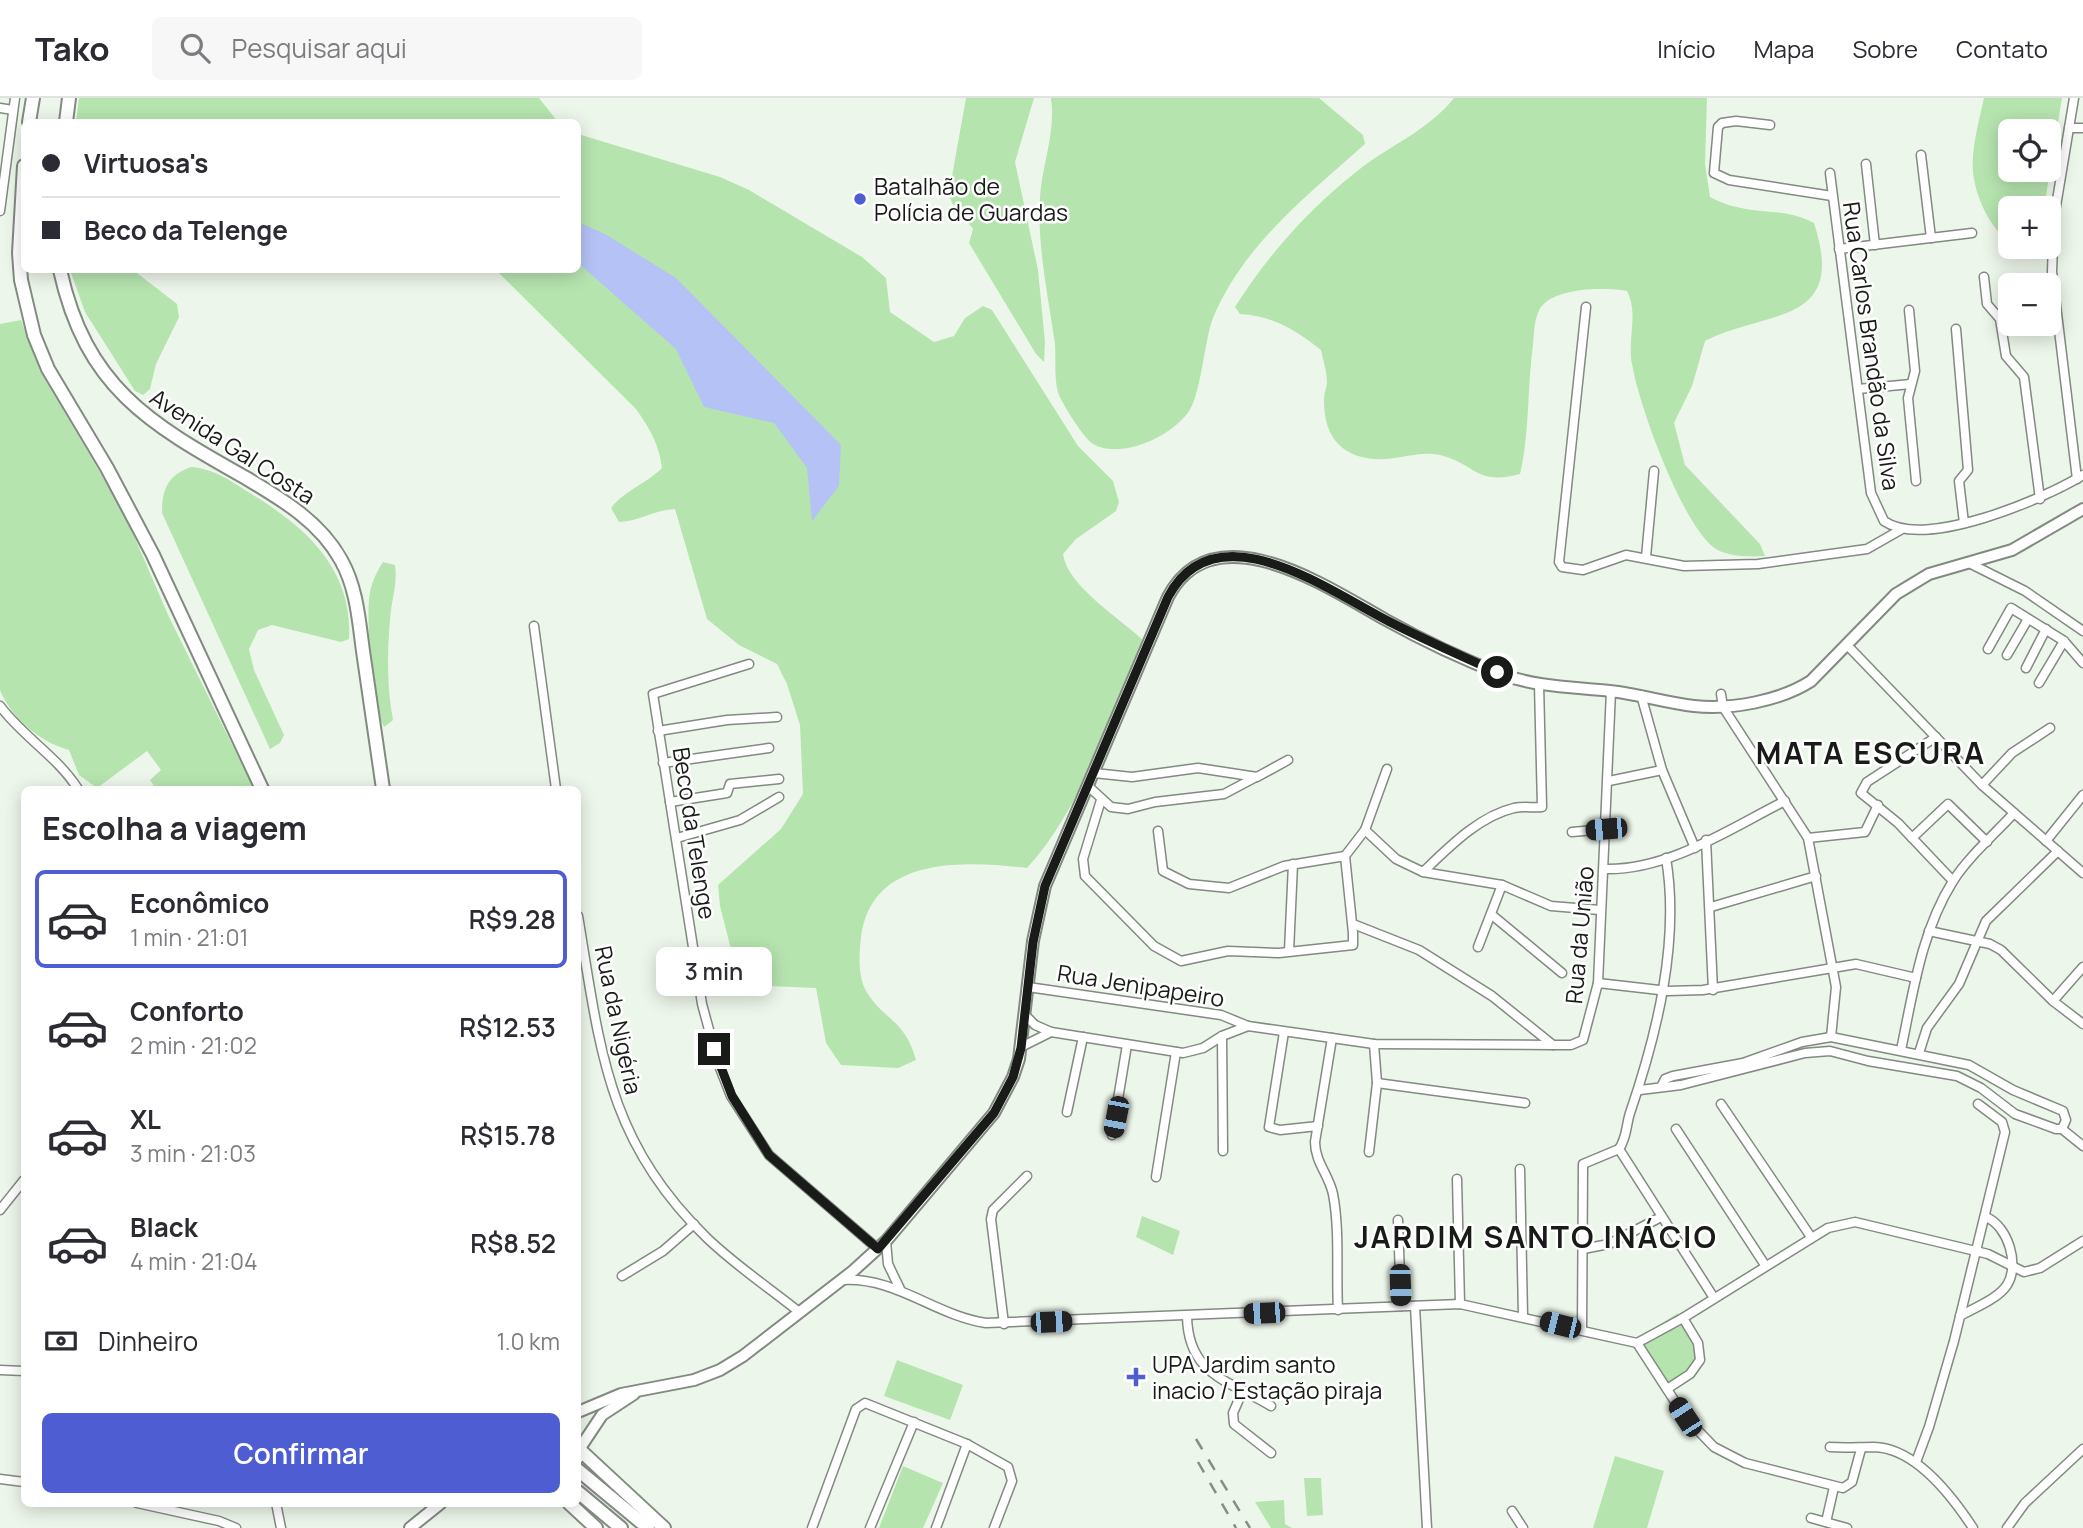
<!DOCTYPE html>
<html lang="pt">
<meta charset="utf-8">
<style>
body{margin:0;font-family:Manrope,sans-serif;background:#f7f7f7;color:#2b2b33;height:100vh;display:flex;flex-direction:column;font-size:26px;white-space:nowrap}
*{box-sizing:border-box;margin:0}
p{font-size:23px;color:#7c7c81}
.icon{flex:none;width:38px;height:38px;fill:none;stroke:currentColor;stroke-width:2;stroke-linecap:round;stroke-linejoin:round}
.map{position:relative;flex:1;overflow:hidden}
.side{position:absolute;left:21px;top:688px;width:560px;height:721px;display:flex;flex-direction:column;background:#fff;border-radius:10px;box-shadow:0 4px 18px #0003}
.side>*{flex:none}
.guide{position:absolute;left:21px;top:21px;width:560px;height:154px;border-radius:10px;box-shadow:0 4px 18px #0003;display:grid;align-content:center;height:154px;padding:0 21px;background:#fff}
.tools{position:absolute;left:1998px;top:21px;display:grid;gap:14px}
.tools a{display:grid;place-items:center;width:63px;height:63px;border-radius:10px;background:#fff;box-shadow:0 4px 18px #0003;font-size:35px}
.end{position:absolute;width:32px;height:32px;margin:-16px;border:9px solid #181b17;background:#fff;box-shadow:0 0 0 4px #fff}
.from{border-radius:50%}
.bubble{position:absolute;height:49px;border-radius:10px;background:#fff;box-shadow:0 4px 18px #0003;font-size:23px;font-weight:600;line-height:49px;text-align:center}
.car{position:absolute;width:21px;height:42px;margin:-21px -10px;border-radius:9px;box-shadow:0 0 5px 2px #0007;background:linear-gradient(#222 24%,#8ab4d8 0 40%,#222 0 76%,#8ab4d8 0 86%,#222 0)}
.guide b{display:flex;align-items:center;gap:24px;height:66px;font-size:26px}
.guide b+b{border-top:2px solid #e1e1e2}
.guide i{width:18px;height:18px;background:#2b2b33}
ul{padding:0;list-style:none}
li{display:flex;align-items:center;gap:21px;height:98px;margin:0 14px 10px;padding:0 7px;border:4px solid transparent;border-radius:10px}
li div{flex:1}
li b{display:block;font-size:26px}
li em{font-style:normal;font-weight:600}
li.active{border-color:#4f5dd3}
li>.icon{width:63px;height:63px;stroke-width:1.5}
h2{padding:0 21px;font-size:32px;line-height:84px}
.pay{display:flex;align-items:center;gap:18px;height:77px;padding:0 21px;font-size:26px}
.pay p{margin-inline-start:auto}
.button{display:flex;gap:14px;margin-top:auto;padding:14px 21px}
.button a{flex:1;height:80px;border-radius:10px;background:#4f5dd3;color:#fff;font-size:28px;font-weight:600;line-height:80px;text-align:center}
header{display:flex;align-items:center;gap:42px;box-sizing:border-box;height:98px;padding:0 35px;background:#fff;border-bottom:2px solid #e1e1e2}
header strong{font-size:33px}
nav{display:flex;gap:38px;margin-inline-start:auto;font-size:24px}
.search{width:490px;height:63px;background:#f7f7f7;display:flex;align-items:center;gap:18px;box-sizing:border-box;padding:0 24px;border-radius:10px;color:#7c7c81;font-size:26px}
.map>svg:first-child{display:block}
</style>
<header>
<strong>Tako</strong>
<div class="search"><svg class="icon" aria-label="search" viewBox="0 0 24 24"><circle cx="10" cy="10" r="6"/><path d="M15 15l6 6"/></svg>Pesquisar aqui</div>
<nav><a>Início</a><a>Mapa</a><a>Sobre</a><a>Contato</a></nav>
</header>
<div class="map">
<svg width="2083" height="1430" viewBox="0 0 2083 1430">
<rect width="100%" height="100%" fill="#edf6eb"/>
<g fill="#b6e4af" fill-rule="evenodd">
<path d="M 79,0 L 539,0 L 558,24 L 76,24 Z"/>
<path d="M 966,0 L 1034,0 L 1015,64 L 1038,172 L 1045,244 L 1044,264 L 1036,256 L 969,145 L 973,131 L 952,105 L 949,95 Z"/>
<path d="M 1051,0 L 1319,0 L 1363,37 L 1365,46 C 1307,98 1244,146 1213,220 C 1204,243 1201,300 1187,316 C 1169,339 1121,362 1093,346 C 1085,342 1060,303 1058,294 C 1054,280 1056,261 1055,246 C 1048,198 1037,148 1040,99 C 1042,66 1056,34 1051,0 Z"/>
<path d="M 1454,0 L 1707,0 L 1705,66 L 1710,99 C 1749,120 1780,107 1814,125 C 1848,229 1766,211 1705,243 L 1692,288 L 1674,325 L 1685,367 L 1760,446 L 1765,458 C 1751,459 1725,459 1713,449 C 1681,423 1639,308 1632,266 C 1627,240 1639,217 1627,193 C 1604,189 1547,189 1538,215 C 1534,224 1534,237 1533,247 C 1527,290 1530,333 1520,376 C 1476,388 1476,366 1440,357 C 1422,353 1403,360 1386,361 C 1345,363 1323,342 1324,300 C 1324,294 1327,289 1327,284 C 1327,274 1323,262 1321,252 C 1296,232 1273,218 1240,216 L 1235,209 C 1267,158 1309,111 1356,74 C 1388,48 1428,33 1454,0 Z"/>
<path d="M 1984,0 L 2062,0 L 2044,110 L 2011,110 L 2011,146 C 1987,128 1970,89 1973,59 C 1974,40 1980,19 1984,0 ZM 2011,33 L 2049,33 L 2049,72 L 2011,72 Z"/>
<path d="M 578,36 L 720,79 L 749,92 L 862,159 L 886,180 L 890,214 L 934,244 L 954,238 L 965,220 L 983,208 L 992,212 L 1078,348 L 1113,383 L 1119,404 L 1116,413 L 1076,441 L 1063,456 C 1067,488 1121,521 1144,543 L 1136,566 C 1104,634 1079,713 1027,770 C 965,763 871,757 861,840 C 859,857 858,878 866,893 C 884,923 905,921 916,962 L 898,970 L 841,967 L 826,945 L 816,890 L 747,887 L 738,879 L 720,808 L 718,787 L 781,731 L 803,696 L 800,627 L 787,586 L 777,566 L 739,547 L 707,521 L 675,411 C 654,412 640,423 619,424 L 611,410 C 625,392 646,386 662,370 C 659,346 650,331 636,311 L 496,172 L 578,172 Z"/>
<path d="M 70,172 L 133,172 L 177,206 L 179,219 L 156,266 L 150,291 L 143,297 L 135,293 L 85,214 Z"/>
<path d="M 21,222 L 40,273 L 124,415 L 169,519 L 254,691 L 221,691 L 218,688 L 212,691 L 156,691 L 150,682 L 161,672 L 147,653 L 97,690 L 79,677 L 69,652 C 40,644 11,620 0,592 L 0,226 Z"/>
<path d="M 191,369 C 216,371 232,384 253,397 C 307,430 353,472 349,541 L 341,544 L 272,527 L 258,532 L 249,551 L 254,572 L 284,637 L 280,645 L 270,651 L 162,415 C 162,391 168,377 191,369 Z"/>
<path d="M 383,464 L 395,467 C 398,485 391,503 390,522 C 387,555 387,590 393,622 L 384,629 C 373,608 365,519 370,494 C 372,484 377,473 383,464 Z"/>
<path d="M 1142,1118 L 1180,1133 L 1173,1157 L 1136,1139 Z"/>
<path d="M 1678,1215 C 1703,1259 1709,1261 1665,1289 L 1637,1241 Z"/>
<path d="M 897,1262 L 963,1287 L 950,1322 L 884,1298 Z"/>
<path d="M 1615,1358 L 1664,1373 L 1647,1430 L 1593,1430 Z"/>
<path d="M 903,1368 L 943,1385 L 923,1430 L 879,1430 Z"/>
<path d="M 1304,1380 L 1321,1380 L 1323,1417 L 1307,1418 Z"/>
<path d="M 1284,1402 L 1285,1426 L 1292,1430 L 1271,1430 L 1255,1404 Z"/>
</g>
<path fill="#b5c2f5" d="M 578,124 L 605,136 L 676,180 L 841,347 L 839,388 L 812,423 L 807,370 L 774,325 L 704,309 L 676,251 L 578,165 Z"/>
<g fill="none" stroke-linecap="round" stroke-linejoin="round">
<g stroke="#828a81" stroke-width="11">
<g id="minor">
<path d="M 2074,0 L 2054,120 L 2052,174 L 2077,381"/>
<path d="M 0,10 L 13,12"/>
<path d="M 1770,27 L 1736,23 L 1722,25 L 1718,29 L 1714,75 L 1729,82 L 1832,98"/>
<path d="M 2069,30 L 2083,30"/>
<path d="M 1921,57 L 1931,140"/>
<path d="M 1866,66 L 1875,147"/>
<path d="M 1830,75 L 1871,395 L 1884,423 C 1925,452 2044,401 2083,377"/>
<path d="M 0,113 L 15,0"/>
<path d="M 1839,151 L 1972,135"/>
<path d="M 1984,179 L 1987,206 L 2000,221 L 2006,258 L 2024,279 L 2040,401"/>
<path d="M 1586,209 L 1559,464 L 1562,469 L 1583,472 L 1626,457 L 1684,468 L 1758,466 L 1867,451 L 1902,431"/>
<path d="M 1909,212 L 1915,273 L 1908,300 L 1916,383"/>
<path d="M 1956,231 L 1968,372 L 1959,383 L 1964,425"/>
<path d="M 1858,291 L 1911,286"/>
<path d="M 1646,459 L 1654,373"/>
<path d="M 1969,465 L 2025,493 L 2083,533"/>
<path d="M 534,528 L 556,691"/>
<path d="M 1846,546 L 1982,687 L 2083,775"/>
<path d="M 1988,551 L 2011,510 L 2064,543 L 2083,565"/>
<path d="M 2007,557 L 2028,521"/>
<path d="M 749,566 L 653,596 L 702,906 L 718,965 L 731,998 L 769,1057 L 878,1151"/>
<path d="M 2026,570 L 2046,531"/>
<path d="M 2039,585 L 2064,543"/>
<path d="M 1721,596 L 1723,609 L 1808,740 L 1836,889 L 1831,939"/>
<path d="M 1641,597 L 1662,672 L 1695,750"/>
<path d="M 0,608 C 23,639 57,658 78,691"/>
<path d="M 658,633 L 727,622 L 777,619"/>
<path d="M 1936,639 L 1867,684 L 1861,695 L 1898,725 L 1953,783"/>
<path d="M 663,665 L 769,650"/>
<path d="M 1094,675 L 1132,679 L 1198,670 L 1257,679 L 1288,662"/>
<path d="M 1609,683 L 1662,672"/>
<path d="M 1982,687 L 2012,655 L 2050,630"/>
<path d="M 1088,688 L 1111,709 L 1128,711 L 1155,704 L 1224,696 L 1256,679"/>
<path d="M 1101,702 L 1083,761 L 1085,778 L 1154,848 L 1181,863 L 1228,853 L 1279,855 L 1344,848 L 1353,847 L 1353,835 L 1345,758 L 1365,732 L 1387,671"/>
<path d="M 670,704 L 727,695 L 730,686 L 779,681"/>
<path d="M 1365,732 L 1396,761 L 1423,774 L 1502,787 L 1551,808 L 1600,812"/>
<path d="M 1158,733 L 1163,773 L 1189,786 L 1229,790 L 1284,768 L 1345,758"/>
<path d="M 1572,734 L 1606,731"/>
<path d="M 677,740 L 740,722 L 779,699"/>
<path d="M 1808,740 L 1865,734 L 1878,707"/>
<path d="M 1912,740 L 1948,706 L 1987,744"/>
<path d="M 1706,742 L 1713,892"/>
<path d="M 2046,743 L 2083,697"/>
<path d="M 1604,771 C 1668,773 1729,731 1785,703"/>
<path d="M 1423,774 C 1448,750 1479,718 1514,710 C 1524,708 1533,710 1542,709 L 1539,586"/>
<path d="M 1711,809 L 1816,778"/>
<path d="M 1492,817 L 1562,875"/>
<path d="M 578,818 C 600,949 606,1042 707,1140 C 735,1167 768,1189 798,1213"/>
<path d="M 1353,826 L 1419,852 L 1492,898 L 1553,947 L 1571,947 L 1583,942 L 1598,885 L 1611,593"/>
<path d="M 1929,833 L 1990,846 L 2001,852 L 2053,903 L 2083,926"/>
<path d="M 1478,849 L 1502,787"/>
<path d="M 1289,853 L 1293,766"/>
<path d="M 1598,885 L 1668,893 L 1703,892 L 1856,866 L 1916,880"/>
<path d="M 1028,889 L 1221,917 L 1248,928"/>
<path d="M 2053,903 L 2083,869"/>
<path d="M 1025,917 L 1035,927 L 1051,934 L 1183,955 L 1203,950 L 1222,938 L 1248,928 L 1374,946 L 1553,947"/>
<path d="M 1284,934 L 1269,1029 L 1280,1032 L 1318,1028"/>
<path d="M 1222,938 L 1223,1053"/>
<path d="M 1332,940 L 1315,1044 C 1315,1064 1329,1077 1333,1096 C 1340,1133 1336,1174 1338,1212"/>
<path d="M 1021,949 L 1051,934"/>
<path d="M 1901,952 C 1913,895 1921,834 1953,783 C 1969,758 1994,737 2014,715"/>
<path d="M 1919,955 L 1927,930 L 1959,886 L 1986,823 L 2058,753"/>
<path d="M 1377,985 L 1525,1005"/>
<path d="M 1640,992 L 1681,987 L 1805,955 L 1830,953 L 1868,963 L 1957,978 L 1981,990 L 2015,1016 L 2056,1031 L 2062,1031 L 2066,1022 L 2063,1013 L 2013,992 L 1969,967 L 1831,939 L 1802,944 L 1743,965 L 1673,978 L 1665,981 L 1661,989"/>
<path d="M 1721,1006 L 1811,1139"/>
<path d="M 1067,1014 L 1083,939"/>
<path d="M 1676,1031 L 1765,1167"/>
<path d="M 2062,1031 L 2083,1048"/>
<path d="M 1112,1037 L 1127,947"/>
<path d="M 1619,1051 C 1627,1040 1626,1027 1630,1015 C 1657,936 1680,843 1666,760"/>
<path d="M 1619,1051 L 1714,1200"/>
<path d="M 1369,1054 L 1377,985 L 1374,946"/>
<path d="M 1520,1071 L 1523,1218"/>
<path d="M 1156,1079 L 1176,954"/>
<path d="M 1457,1081 L 1460,1206"/>
<path d="M 0,1112 L 24,1082"/>
<path d="M 1398,1122 L 1401,1208"/>
<path d="M 886,1143 L 888,1166 L 900,1191"/>
<path d="M 1583,1151 L 1609,1146 L 1661,1119"/>
<path d="M 622,1178 L 663,1153 L 694,1126"/>
<path d="M 841,1182 C 895,1178 934,1217 986,1225 L 1460,1206 L 1637,1245 L 1683,1220 L 1828,1130 L 1855,1124 L 1988,1156 L 2024,1174 L 2040,1170 L 2083,1143"/>
<path d="M 1415,1208 L 1427,1430"/>
<path d="M 1187,1218 C 1188,1276 1227,1282 1271,1308"/>
<path d="M 1960,1218 C 1974,1210 1998,1201 2007,1187 C 2020,1167 2008,1128 1986,1119"/>
<path d="M 1004,1226 L 991,1121 L 993,1112 L 1027,1078"/>
<path d="M 1582,1232 L 1583,1066 L 1619,1051"/>
<path d="M 1637,1245 L 1685,1319 L 1714,1349 L 1745,1365 L 1843,1390 L 1852,1384 L 1861,1351"/>
<path d="M 0,1272 L 24,1273"/>
<path d="M 1667,1291 L 1690,1276 L 1700,1262 L 1698,1245 L 1683,1220"/>
<path d="M 1243,1292 L 1233,1315 L 1234,1326 L 1271,1355"/>
<path d="M 1830,1349 C 1845,1350 1859,1349 1874,1349 C 1916,1350 1952,1398 1973,1430"/>
<path d="M 1916,1364 L 1929,1329 L 1954,1243 L 2005,1034 L 2002,1024 L 1978,1006"/>
<path d="M 0,1381 L 24,1384"/>
<path d="M 137,1405 L 219,1423 L 236,1430"/>
<path d="M 276,1405 L 281,1430"/>
<path d="M 1512,1413 L 1523,1430"/>
<path d="M 1811,1420 L 1847,1430"/>
<path d="M 1826,1424 L 1834,1389"/>
<path d="M 812,1430 L 856,1311 L 865,1305 L 967,1346 L 1008,1369 L 1012,1383 L 994,1430"/>
<path d="M 870,1430 L 914,1324"/>
<path d="M 936,1430 L 967,1346"/>
<path d="M 2007,1430 L 2025,1405 L 2083,1351"/>
</g>
</g>
<g stroke="#828a81" stroke-width="14">
<g id="secondary">
<path d="M 578,1314 L 621,1296 L 694,1282 L 720,1272 L 743,1258 L 853,1173 L 886,1143 L 994,1015 L 1013,979 L 1019,961 L 1033,843 L 1045,788 L 1168,499 C 1214,412 1327,489 1386,522 C 1422,542 1462,561 1501,576 C 1536,589 1573,589 1610,593 C 1639,596 1666,605 1694,608 C 1731,612 1780,603 1811,583 L 1896,496 L 1929,476 L 2012,452 L 2083,411"/>
<path d="M 578,1360 L 582,1347 L 602,1317 L 634,1296"/>
<path d="M 410,1430 L 441,1405"/>
</g>
</g>
<g stroke="#828a81" stroke-width="16">
<g id="primary">
<path d="M 29,24 L 33,0"/>
<path d="M 66,24 L 69,0"/>
<path d="M 24,68 L 19,155 L 21,182 L 34,237 L 48,271 L 107,370 L 153,457 L 262,691"/>
<path d="M 60,172 C 86,289 148,325 246,380 C 283,402 320,424 341,462 C 358,492 359,527 364,560 C 370,604 377,647 383,691"/>
<path d="M 582,1354 L 664,1430"/>
<path d="M 578,1372 L 648,1430"/>
<path d="M 578,1394 L 621,1430"/>
<path d="M 569,1405 L 596,1430"/>
</g>
</g>
<use href="#minor" stroke="#fff" stroke-width="8"/>
<use href="#secondary" stroke="#fff" stroke-width="10"/>
<use href="#primary" stroke="#fff" stroke-width="12"/>
<g stroke="#878d86" stroke-width="2.5" stroke-dasharray="12 12" stroke-linecap="butt">
<path d="M 1196,1341 L 1250,1430"/>
<path d="M 1198,1364 L 1236,1430"/>
</g>
</g>
<g fill="none" stroke-linecap="round" stroke-linejoin="round">
<path stroke="#181b17" stroke-width="9" d="M 714,951 L 732,998 L 769,1057 L 878,1151 L 994,1015 L 1013,979 L 1021,950 L 1033,844 L 1045,788 L 1168,499 C 1216,409 1329,493 1390,524 C 1425,542 1461,558 1497,574"/>
</g>
<g fill="#4f5dd3" stroke="#fff" stroke-width="2.5">
<circle cx="860" cy="101" r="7"/>
<path d="M1132.5 1268.5h7v7h7v7h-7v7h-7v-7h-7v-7h7z"/>
</g>
<g text-anchor="middle" dominant-baseline="central" stroke-width="5" stroke-linejoin="round" paint-order="stroke">
<g font-size="23" fill="#181b17" stroke="#fff" text-anchor="start">
<text x="874" y="88">Batalhão de<tspan x="874" dy="26">Polícia de Guardas</tspan></text>
<text x="1152" y="1266">UPA Jardim santo<tspan x="1152" dy="26">inacio / Estação piraja</tspan></text>
</g>
<g font-size="23" fill="#181b17" stroke="#fff">
<text transform="translate(1872 248) rotate(82)">Rua Carlos Brandão da Silva</text>
<text transform="translate(233 348) rotate(33)">Avenida Gal Costa</text>
<text transform="translate(695 735) rotate(81)">Beco da Telenge</text>
<text transform="translate(1579 837) rotate(-85)">Rua da União</text>
<text transform="translate(1141 887) rotate(9)">Rua Jenipapeiro</text>
<text transform="translate(619 922) rotate(78)">Rua da Nigéria</text>
</g>
<g font-size="30" font-weight="bold" letter-spacing="2" fill="#181b17" stroke="#fff">
<text x="1871" y="654">MATA ESCURA</text>
<text x="1536" y="1138">JARDIM SANTO INÁCIO</text>
</g>
</g>
</svg>
<div class="tools">
<a><svg class="icon" aria-label="locate" viewBox="0 0 24 24"><circle cx="12" cy="12" r="6"/><path d="M12 2v4M12 18v4M2 12h4M18 12h4"/></svg></a>
<a>+</a>
<a>−</a>
</div>
<i class="end from" style="left:1497px;top:574px"></i>
<i class="end" style="left:714px;top:951px"></i>
<div class="bubble" style="left:656px;top:849px;width:116px">3 min</div>
<i class="car" style="left:1606px;top:731px;rotate:265deg"></i>
<i class="car" style="left:1116px;top:1019px;rotate:191deg"></i>
<i class="car" style="left:1400px;top:1187px;rotate:178deg"></i>
<i class="car" style="left:1264px;top:1215px;rotate:268deg"></i>
<i class="car" style="left:1051px;top:1224px;rotate:88deg"></i>
<i class="car" style="left:1560px;top:1227px;rotate:284deg"></i>
<i class="car" style="left:1685px;top:1319px;rotate:327deg"></i>
<div class="guide">
<b><i class="from"></i>Virtuosa's</b>
<b><i></i>Beco da Telenge</b>
</div>
<section class="side">
<h2>Escolha a viagem</h2>
<ul>
<li class="active"><svg class="icon" aria-label="car" viewBox="0 0 24 24"><path d="M5 17H2v-5l4-1 3-4h7l3 4 3 1v5h-3M9 17h6M6 11h13"/><circle cx="7" cy="17" r="2"/><circle cx="17" cy="17" r="2"/></svg><div><b>Econômico</b><p>1 min · 21:01</p></div><em>R$9.28</em></li>
<li><svg class="icon" aria-label="car" viewBox="0 0 24 24"><path d="M5 17H2v-5l4-1 3-4h7l3 4 3 1v5h-3M9 17h6M6 11h13"/><circle cx="7" cy="17" r="2"/><circle cx="17" cy="17" r="2"/></svg><div><b>Conforto</b><p>2 min · 21:02</p></div><em>R$12.53</em></li>
<li><svg class="icon" aria-label="car" viewBox="0 0 24 24"><path d="M5 17H2v-5l4-1 3-4h7l3 4 3 1v5h-3M9 17h6M6 11h13"/><circle cx="7" cy="17" r="2"/><circle cx="17" cy="17" r="2"/></svg><div><b>XL</b><p>3 min · 21:03</p></div><em>R$15.78</em></li>
<li><svg class="icon" aria-label="car" viewBox="0 0 24 24"><path d="M5 17H2v-5l4-1 3-4h7l3 4 3 1v5h-3M9 17h6M6 11h13"/><circle cx="7" cy="17" r="2"/><circle cx="17" cy="17" r="2"/></svg><div><b>Black</b><p>4 min · 21:04</p></div><em>R$8.52</em></li>
</ul>
<div class="pay"><svg class="icon" aria-label="cash" viewBox="0 0 24 24"><path d="M3 7h18v10H3z"/><circle cx="12" cy="12" r="2"/></svg>Dinheiro<p>1.0 km</p></div>
<div class="button"><a>Confirmar</a></div>
</section>
</div>
